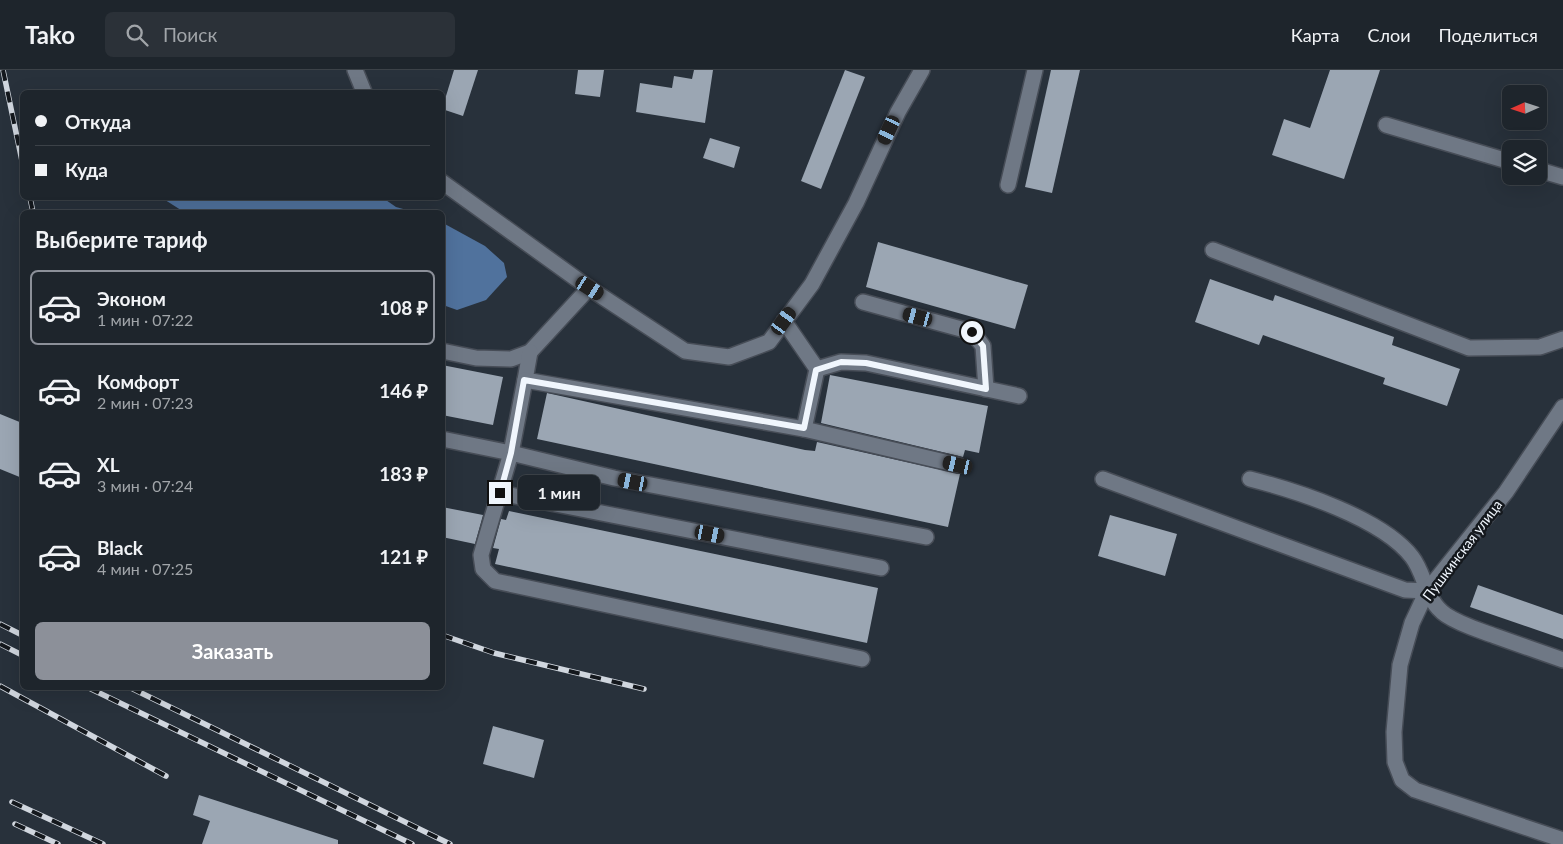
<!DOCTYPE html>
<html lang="ru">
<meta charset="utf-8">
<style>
body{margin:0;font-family:Lato,sans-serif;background:#2b3138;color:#f1f3f6;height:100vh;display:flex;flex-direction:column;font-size:19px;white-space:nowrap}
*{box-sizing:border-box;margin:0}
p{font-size:16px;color:#a1a5a9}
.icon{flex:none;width:28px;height:28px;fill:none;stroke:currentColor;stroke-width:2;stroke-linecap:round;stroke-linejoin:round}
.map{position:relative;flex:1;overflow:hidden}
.details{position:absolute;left:20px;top:140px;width:425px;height:480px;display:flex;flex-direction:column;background:#1e252c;border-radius:8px;box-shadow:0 5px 20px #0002,0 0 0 1px #3c4248}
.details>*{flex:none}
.guide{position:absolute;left:20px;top:20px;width:425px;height:110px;border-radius:8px;box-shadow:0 5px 20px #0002,0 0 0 1px #3c4248;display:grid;align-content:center;height:110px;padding:0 15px;background:#1e252c}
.needle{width:32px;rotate:267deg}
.fabs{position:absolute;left:1502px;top:15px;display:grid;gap:10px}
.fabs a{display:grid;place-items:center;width:45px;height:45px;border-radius:8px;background:#1e252c;box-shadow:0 5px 20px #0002,0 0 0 1px #3c4248;font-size:25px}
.end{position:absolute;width:22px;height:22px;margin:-11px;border:6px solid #f0f6fd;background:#111;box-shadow:0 0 0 2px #111}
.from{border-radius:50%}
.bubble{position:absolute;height:35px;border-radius:8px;background:#1e252c;box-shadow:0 5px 20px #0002,0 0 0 1px #3c4248;font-size:16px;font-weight:700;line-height:35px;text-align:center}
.car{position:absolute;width:15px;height:30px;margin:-15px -8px;border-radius:6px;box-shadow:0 0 4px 1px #0007;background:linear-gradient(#222 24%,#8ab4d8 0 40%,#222 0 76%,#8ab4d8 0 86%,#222 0)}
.guide b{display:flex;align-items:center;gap:18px;height:48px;font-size:19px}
.guide b+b{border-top:1px solid #3c4248}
.guide i{width:12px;height:12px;background:#f1f3f6}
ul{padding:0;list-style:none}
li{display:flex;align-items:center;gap:15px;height:75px;margin:0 10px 8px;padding:0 5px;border:2px solid transparent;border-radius:8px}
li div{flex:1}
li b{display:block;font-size:19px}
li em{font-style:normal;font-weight:700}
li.active{border-color:#8c9099}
li>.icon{width:45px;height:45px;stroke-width:1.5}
h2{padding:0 15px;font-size:22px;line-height:60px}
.action{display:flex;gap:10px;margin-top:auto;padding:10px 15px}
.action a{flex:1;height:58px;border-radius:8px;background:#8c9099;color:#fff;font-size:20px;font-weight:700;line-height:58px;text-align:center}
header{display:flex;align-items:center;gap:30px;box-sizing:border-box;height:70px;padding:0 25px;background:#1e252c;border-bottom:1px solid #3c4248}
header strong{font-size:24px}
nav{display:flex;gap:28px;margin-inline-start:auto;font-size:18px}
.search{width:350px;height:45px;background:#2b3138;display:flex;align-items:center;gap:12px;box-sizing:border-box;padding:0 18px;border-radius:8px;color:#a1a5a9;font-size:19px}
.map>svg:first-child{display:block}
</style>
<header>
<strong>Tako</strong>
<div class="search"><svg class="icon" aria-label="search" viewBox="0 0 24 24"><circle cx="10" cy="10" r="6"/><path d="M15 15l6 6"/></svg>Поиск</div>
<nav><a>Карта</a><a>Слои</a><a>Поделиться</a></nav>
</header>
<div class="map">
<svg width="1563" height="774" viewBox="0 0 1563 774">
<rect width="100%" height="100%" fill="#28313b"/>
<g fill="#50729d">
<path d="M 162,128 L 383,128 L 396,137 L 414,142 L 184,142 Z"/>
<path d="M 443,153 L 485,176 L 504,193 L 507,207 L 486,230 L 457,240 L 443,235 Z"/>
</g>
<g fill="#9ba6b3">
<path d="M 454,0 L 478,0 L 463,46 L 442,39 Z"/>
<path d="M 578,0 L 604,0 L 600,27 L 575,24 Z"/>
<path d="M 694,0 L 713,0 L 705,53 L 636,42 L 640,13 L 672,18 L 674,6 L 692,9 Z"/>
<path d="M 845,0 L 865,7 L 821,119 L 801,111 Z"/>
<path d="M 1051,0 L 1080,0 L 1052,123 L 1025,117 Z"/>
<path d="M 1330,0 L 1380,0 L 1344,109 L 1272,85 L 1284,49 L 1310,58 Z"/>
<path d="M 710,68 L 740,77 L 734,98 L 703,88 Z"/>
<path d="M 878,172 L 1028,215 L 1015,259 L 866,217 Z"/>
<path d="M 1210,209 L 1273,231 L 1275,225 L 1394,267 L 1392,275 L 1460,299 L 1447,336 L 1383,314 L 1385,308 L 1263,265 L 1259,275 L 1195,252 Z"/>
<path d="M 442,295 L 503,307 L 493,355 L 442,345 Z"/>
<path d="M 830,305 L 988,336 L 979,383 L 965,380 L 963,387 L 821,353 Z"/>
<path d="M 547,323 L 805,380 L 815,381 L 817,372 L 960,404 L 948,457 L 537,369 Z"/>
<path d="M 0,344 L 22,353 L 22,408 L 0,399 Z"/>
<path d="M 442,437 L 483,445 L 475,474 L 442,467 Z"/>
<path d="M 509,441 L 878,518 L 867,573 L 495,494 L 499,479 L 493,478 L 501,449 L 506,450 Z"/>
<path d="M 1110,445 L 1177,464 L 1165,506 L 1098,486 Z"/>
<path d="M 1478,515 L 1563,545 L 1563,569 L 1470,537 Z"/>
<path d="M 493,656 L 544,670 L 534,708 L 483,694 Z"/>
<path d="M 199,725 L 338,770 L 338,774 L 202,774 L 210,751 L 193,745 Z"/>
</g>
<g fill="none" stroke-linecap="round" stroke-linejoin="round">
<g stroke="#474d57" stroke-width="18">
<g id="lane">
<path d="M 1386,55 L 1511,92"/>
<path d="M 1539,100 L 1563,107"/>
<path d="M 1008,115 L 1035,0"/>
<path d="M 863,232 L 972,262 L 983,276 L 986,319"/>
<path d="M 817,299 L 841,292 L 866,293 L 1019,326"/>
<path d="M 511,383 L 614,408 L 926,467"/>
<path d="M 1103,409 L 1405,520 L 1427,521"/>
<path d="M 1250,409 C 1297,421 1382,448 1412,487 C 1426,505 1425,531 1446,545 C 1461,555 1479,560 1495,566 C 1518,574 1540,582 1563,590"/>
</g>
</g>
<g stroke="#474d57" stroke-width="18">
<g id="street">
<path d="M 355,0 L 364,22"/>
<path d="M 442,112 L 589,218 L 685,281 L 729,287 L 769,272 L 812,214 L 856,133 L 898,42 L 922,0"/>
<path d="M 1213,180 L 1469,278 L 1540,277 L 1563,269"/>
<path d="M 784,251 L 817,299 L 804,359 L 958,395"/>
<path d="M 442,281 L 476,288 L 511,289 L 530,282 L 589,218"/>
<path d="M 530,282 L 525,310 L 804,359"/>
<path d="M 1563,337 L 1506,422 L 1427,521 L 1412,553 L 1400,595 L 1394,662 L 1395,692 L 1402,710 L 1415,720 L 1563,770"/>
<path d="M 442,369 L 511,383 L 525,310"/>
<path d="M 511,383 L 481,485 L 483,499 L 495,511 L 862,589"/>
<path d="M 500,423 L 881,498"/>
</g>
</g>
<use href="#lane" stroke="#6f7885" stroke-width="15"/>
<use href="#street" stroke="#6f7885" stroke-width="15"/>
<g stroke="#d0d6de" stroke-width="5.5">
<g id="rail">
<path d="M 3,0 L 22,91"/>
<path d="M 30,128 L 33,142"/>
<path d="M 0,554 L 22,565"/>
<path d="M 442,565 L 494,583 L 644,619"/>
<path d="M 0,574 L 22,585"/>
<path d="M 0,616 L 166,706"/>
<path d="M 89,618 L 412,774"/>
<path d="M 131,618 L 450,774"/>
<path d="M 12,732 L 103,774"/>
<path d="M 15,754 L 58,774"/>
</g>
</g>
<use href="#rail" stroke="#14181d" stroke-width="4" stroke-dasharray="11" stroke-linecap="butt"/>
</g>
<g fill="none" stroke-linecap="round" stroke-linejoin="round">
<path stroke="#f0f6fd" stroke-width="6" d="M 500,423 L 511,383 L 524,310 L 804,358 L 816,300 L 841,292 L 866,293 L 986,319 L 983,276 L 972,262"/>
</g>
<g text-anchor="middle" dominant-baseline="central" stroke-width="5" stroke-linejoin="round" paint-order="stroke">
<g font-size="14" fill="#f0f6fd" stroke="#14181d">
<text transform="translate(1462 480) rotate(-53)">Пушкинская улица</text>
</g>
</g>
</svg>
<div class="fabs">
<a><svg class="needle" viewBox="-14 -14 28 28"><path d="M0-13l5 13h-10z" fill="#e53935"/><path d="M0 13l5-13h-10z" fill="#a1a5a9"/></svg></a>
<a><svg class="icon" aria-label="layers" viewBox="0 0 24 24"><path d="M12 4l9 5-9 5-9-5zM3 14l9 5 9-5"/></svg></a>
</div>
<i class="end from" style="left:972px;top:262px"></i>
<i class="end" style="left:500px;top:423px"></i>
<div class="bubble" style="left:518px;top:405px;width:82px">1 мин</div>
<i class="car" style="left:889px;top:60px;rotate:205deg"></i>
<i class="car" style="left:590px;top:218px;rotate:123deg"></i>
<i class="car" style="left:918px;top:247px;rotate:285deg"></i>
<i class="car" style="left:784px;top:251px;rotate:36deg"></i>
<i class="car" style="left:958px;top:395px;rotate:283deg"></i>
<i class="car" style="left:633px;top:412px;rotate:281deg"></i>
<i class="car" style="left:710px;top:464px;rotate:101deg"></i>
<div class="guide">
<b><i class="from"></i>Откуда</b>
<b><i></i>Куда</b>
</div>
<section class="details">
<h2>Выберите тариф</h2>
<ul>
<li class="active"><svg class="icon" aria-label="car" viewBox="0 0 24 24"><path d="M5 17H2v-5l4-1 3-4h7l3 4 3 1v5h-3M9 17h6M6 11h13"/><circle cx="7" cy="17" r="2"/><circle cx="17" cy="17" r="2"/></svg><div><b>Эконом</b><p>1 мин · 07:22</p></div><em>108 ₽</em></li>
<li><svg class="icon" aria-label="car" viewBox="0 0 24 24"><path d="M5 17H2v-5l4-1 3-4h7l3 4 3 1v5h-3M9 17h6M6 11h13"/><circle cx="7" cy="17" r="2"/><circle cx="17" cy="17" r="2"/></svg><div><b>Комфорт</b><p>2 мин · 07:23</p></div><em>146 ₽</em></li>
<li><svg class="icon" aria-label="car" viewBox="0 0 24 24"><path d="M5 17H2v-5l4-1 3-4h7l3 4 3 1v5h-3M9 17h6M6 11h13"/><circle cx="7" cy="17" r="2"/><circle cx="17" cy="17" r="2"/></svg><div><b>XL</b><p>3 мин · 07:24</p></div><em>183 ₽</em></li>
<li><svg class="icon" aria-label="car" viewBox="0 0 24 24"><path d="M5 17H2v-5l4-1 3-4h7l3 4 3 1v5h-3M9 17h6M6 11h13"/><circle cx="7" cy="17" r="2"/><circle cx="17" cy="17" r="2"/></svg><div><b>Black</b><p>4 мин · 07:25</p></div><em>121 ₽</em></li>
</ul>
<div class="action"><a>Заказать</a></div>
</section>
</div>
